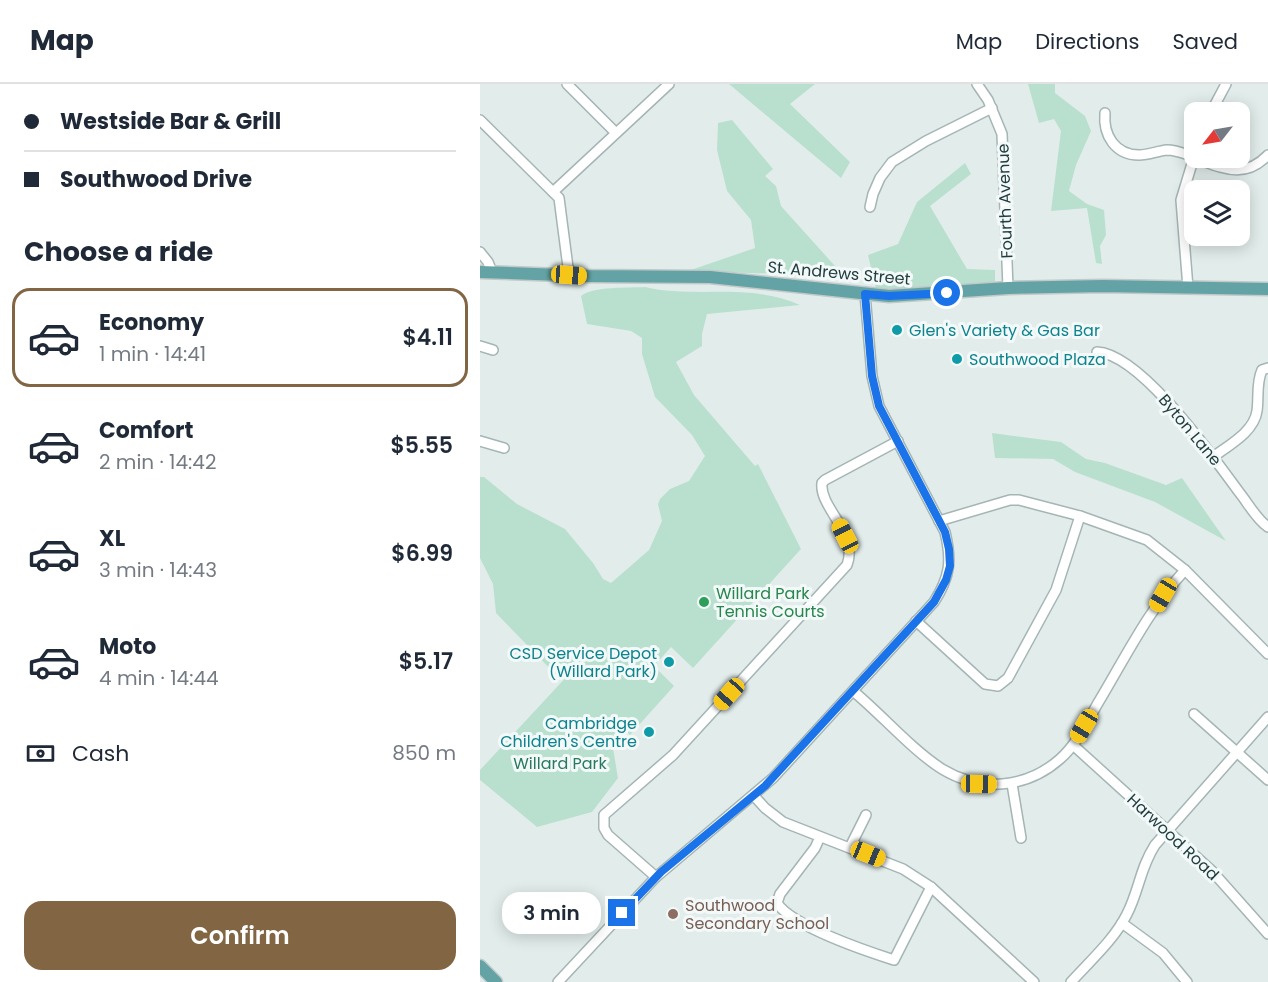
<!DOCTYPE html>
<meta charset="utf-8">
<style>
body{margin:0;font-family:Poppins,sans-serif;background:#f6f6f7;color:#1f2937;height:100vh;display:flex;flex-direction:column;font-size:22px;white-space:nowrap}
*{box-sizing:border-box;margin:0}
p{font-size:20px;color:#747a83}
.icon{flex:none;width:33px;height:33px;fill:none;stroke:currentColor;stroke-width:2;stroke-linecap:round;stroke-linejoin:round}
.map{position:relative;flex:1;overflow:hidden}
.panel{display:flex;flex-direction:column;background:#fff;width:480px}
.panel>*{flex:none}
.hud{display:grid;align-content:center;height:132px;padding:0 24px;background:#fff}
.needle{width:39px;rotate:239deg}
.controls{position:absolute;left:704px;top:18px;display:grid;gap:12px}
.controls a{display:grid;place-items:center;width:66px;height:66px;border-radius:12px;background:#fff;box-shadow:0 3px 15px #0003;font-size:30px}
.end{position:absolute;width:27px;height:27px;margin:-14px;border:8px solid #1a73e8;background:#fff;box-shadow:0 0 0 3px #fff}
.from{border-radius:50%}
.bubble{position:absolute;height:42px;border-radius:18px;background:#fff;box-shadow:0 3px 15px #0003;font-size:20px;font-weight:600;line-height:42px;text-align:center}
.car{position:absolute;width:18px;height:36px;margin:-18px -9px;border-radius:8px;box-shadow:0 0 4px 2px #0007;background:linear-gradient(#f5c518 24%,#345 0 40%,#f5c518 0 76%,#345 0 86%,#f5c518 0)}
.hud b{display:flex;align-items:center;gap:21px;height:57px;font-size:22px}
.hud b+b{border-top:2px solid #e0e1e3}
.hud i{width:15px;height:15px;background:#1f2937}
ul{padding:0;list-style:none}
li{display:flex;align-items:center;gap:18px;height:99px;margin:0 12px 9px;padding:0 12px;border:3px solid transparent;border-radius:18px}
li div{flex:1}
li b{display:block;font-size:22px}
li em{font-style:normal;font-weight:600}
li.active{border-color:#826543}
li>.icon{width:54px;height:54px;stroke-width:1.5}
h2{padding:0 24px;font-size:27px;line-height:72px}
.pay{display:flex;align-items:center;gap:15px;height:66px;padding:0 24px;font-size:22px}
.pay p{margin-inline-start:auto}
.cta{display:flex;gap:12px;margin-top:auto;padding:12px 24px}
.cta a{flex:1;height:69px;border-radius:18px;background:#826543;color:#fff;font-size:24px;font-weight:600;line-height:69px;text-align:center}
header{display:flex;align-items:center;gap:36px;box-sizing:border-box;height:84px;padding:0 30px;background:#fff;border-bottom:2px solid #e0e1e3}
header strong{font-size:28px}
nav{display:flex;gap:33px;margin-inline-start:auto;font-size:21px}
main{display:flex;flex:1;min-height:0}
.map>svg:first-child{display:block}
</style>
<header>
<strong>Map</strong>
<nav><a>Map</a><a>Directions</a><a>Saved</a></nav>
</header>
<main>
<section class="panel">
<div class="hud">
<b><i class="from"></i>Westside Bar &amp; Grill</b>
<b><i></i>Southwood Drive</b>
</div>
<h2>Choose a ride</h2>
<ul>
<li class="active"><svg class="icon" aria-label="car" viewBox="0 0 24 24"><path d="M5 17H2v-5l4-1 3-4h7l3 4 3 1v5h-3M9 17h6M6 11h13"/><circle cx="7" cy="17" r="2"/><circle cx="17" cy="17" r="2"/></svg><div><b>Economy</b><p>1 min · 14:41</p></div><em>$4.11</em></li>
<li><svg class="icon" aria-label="car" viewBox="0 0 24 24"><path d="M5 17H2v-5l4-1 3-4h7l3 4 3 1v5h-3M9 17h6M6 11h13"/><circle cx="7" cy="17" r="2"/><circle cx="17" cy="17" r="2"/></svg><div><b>Comfort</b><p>2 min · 14:42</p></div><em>$5.55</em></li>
<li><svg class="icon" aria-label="car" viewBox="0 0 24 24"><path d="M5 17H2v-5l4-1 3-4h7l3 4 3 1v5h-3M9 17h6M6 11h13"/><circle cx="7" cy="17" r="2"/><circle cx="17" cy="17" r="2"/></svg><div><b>XL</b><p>3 min · 14:43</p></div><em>$6.99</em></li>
<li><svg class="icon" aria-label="car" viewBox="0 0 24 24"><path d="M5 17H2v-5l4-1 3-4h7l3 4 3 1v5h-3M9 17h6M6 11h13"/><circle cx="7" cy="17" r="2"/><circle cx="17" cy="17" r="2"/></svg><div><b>Moto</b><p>4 min · 14:44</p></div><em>$5.17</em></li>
</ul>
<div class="pay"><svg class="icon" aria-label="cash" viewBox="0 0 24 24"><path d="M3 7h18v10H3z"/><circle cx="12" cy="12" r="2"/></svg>Cash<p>850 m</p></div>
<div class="cta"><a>Confirm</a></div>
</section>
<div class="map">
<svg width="788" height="898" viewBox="0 0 788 898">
<rect width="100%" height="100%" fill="#e2edeb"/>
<g fill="#b9e0cf">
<path d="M 249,0 L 335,0 L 310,20 L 370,78 L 361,94 Z"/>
<path d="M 548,0 L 575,0 L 575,9 L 605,32 L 611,47 L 596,81 L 589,107 L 607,120 L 624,126 L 626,151 L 620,162 L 622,180 L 616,179 L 607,124 L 571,127 L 581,47 L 574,35 L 559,39 Z"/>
<path d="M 252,36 L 293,85 L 285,92 L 296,102 L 301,122 L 364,192 L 208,187 L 275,164 L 271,136 L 247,107 L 237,66 L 238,39 Z"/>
<path d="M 485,79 L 491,90 L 450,122 L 487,185 L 515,186 L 515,202 L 396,205 L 388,171 L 418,160 L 437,118 Z"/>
<path d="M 165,203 C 216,215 271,198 320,221 L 227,230 L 222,250 L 222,262 L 196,278 L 214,311 L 275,382 L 278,380 L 321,465 L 213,584 L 191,563 L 174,582 L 194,602 L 150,651 L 147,648 L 139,656 L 137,655 L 135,657 L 137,659 L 133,664 L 138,694 L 112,728 L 57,743 L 0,696 L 0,686 L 89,590 L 80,595 L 16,529 L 13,500 L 0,474 L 0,393 L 4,393 L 37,420 L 85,445 L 113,479 L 123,495 L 131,499 L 169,466 L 182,437 L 178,420 L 180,415 L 190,405 L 209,397 L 225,372 L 212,351 L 175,313 L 162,270 L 162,254 L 151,247 L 107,240 L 101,212 C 113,202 149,204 165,203 Z"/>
<path d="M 512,349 L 581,358 L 606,375 L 625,379 L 686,401 L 702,394 L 746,457 L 675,418 L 595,388 L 573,375 L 515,374 Z"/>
</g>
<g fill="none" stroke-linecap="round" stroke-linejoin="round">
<g stroke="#a4b5b4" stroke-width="12">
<g id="minor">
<path d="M 87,0 L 136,49"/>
<path d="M 497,0 L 508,16 L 522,50 L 528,204"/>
<path d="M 731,28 L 746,0"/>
<path d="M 625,29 C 623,51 635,71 659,71 C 669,71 677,67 687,66 C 697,66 705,70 714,73"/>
<path d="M 0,36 L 79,114 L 89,191"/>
<path d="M 714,74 C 743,84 764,96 788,71"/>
<path d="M 73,108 L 189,0"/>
<path d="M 390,123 L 393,110 L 400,94 L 412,78 L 446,57 L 512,24"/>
<path d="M 0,168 L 8,178 L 12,188"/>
<path d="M 708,204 L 701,116 L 714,73"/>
<path d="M 0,262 L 13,266"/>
<path d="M 617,268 C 661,270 733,373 759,408 C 768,419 776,435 788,443"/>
<path d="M 0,357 L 24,364"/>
<path d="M 733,373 C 749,361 774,348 777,327 C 779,313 776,299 782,286 L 788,284"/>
<path d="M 459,437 L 530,416 L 539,416 L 600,432 L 667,456 L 705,486 L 788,570"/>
<path d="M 436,537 L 505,600 L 518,602 L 528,594 L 576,506 L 600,432"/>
<path d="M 373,607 C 401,630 432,666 462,685 C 500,708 546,705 580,675 C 597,660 607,638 618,619 C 645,574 669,525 705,486"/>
<path d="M 714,630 L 788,696"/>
<path d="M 593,661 L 732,787 L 788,850"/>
<path d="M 532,700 L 541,754"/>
<path d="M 274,712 L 285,724 L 303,738 L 423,785 L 451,803 L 554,898"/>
<path d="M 340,753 L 335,764 L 300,810 L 297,819 C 312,842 386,867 414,876 L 451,803"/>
<path d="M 370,763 L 386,731"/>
<path d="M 176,793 L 128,751 L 124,744 L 124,731 L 193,671 L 367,481 C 379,449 339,424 342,399 L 345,396 L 418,357"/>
<path d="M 642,839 L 683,869 L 707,898"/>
<path d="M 78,898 L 176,793 L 293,694 L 454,518 C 470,493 472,477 465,448 L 399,322 L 392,292 L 385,210"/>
<path d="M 591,898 C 610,877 634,856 647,830 C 659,807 660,784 675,761 L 788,633"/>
</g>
</g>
<g stroke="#c1c9c9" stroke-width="15">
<g id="major">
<path d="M 0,188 L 108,192 L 230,193 L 409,212 L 528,204 L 623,202 L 788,205"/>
<path d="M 0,882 L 16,898"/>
</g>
</g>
<use href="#minor" stroke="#fff" stroke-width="9"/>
<use href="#major" stroke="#64a3a5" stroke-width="12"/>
</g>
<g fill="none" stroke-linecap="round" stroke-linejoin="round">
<path stroke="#1a73e8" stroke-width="8" d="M 142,829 L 181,788 L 285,702 L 454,518 L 466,496 L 470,482 L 469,465 L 465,448 L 399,322 L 392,292 L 385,210 L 409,212 L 467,209"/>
</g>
<g fill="#0f9aa8" stroke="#f3f9f8" stroke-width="2">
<circle cx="417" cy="246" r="6"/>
<circle cx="477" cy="275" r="6"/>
<circle cx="189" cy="578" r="6"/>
<circle cx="169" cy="648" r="6"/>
</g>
<circle fill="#2e9e5b" stroke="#f3f9f8" stroke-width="2" cx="224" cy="518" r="6"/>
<circle fill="#8d6e63" stroke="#f3f9f8" stroke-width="2" cx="193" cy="830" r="6"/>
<g text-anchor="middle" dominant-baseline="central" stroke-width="6" stroke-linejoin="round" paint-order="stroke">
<g font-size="16" fill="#213e3f" stroke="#f3f9f8">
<text transform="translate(525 117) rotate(-92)">Fourth Avenue</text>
<text transform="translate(359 189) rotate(5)">St. Andrews Street</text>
<text transform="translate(710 346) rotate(50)">Byton Lane</text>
<text transform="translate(693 753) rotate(43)">Harwood Road</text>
</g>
<g font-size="16" fill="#0d838f" stroke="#f3f9f8" text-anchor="start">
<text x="429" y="246">Glen's Variety &amp; Gas Bar</text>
<text x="489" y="275">Southwood Plaza</text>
<text x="177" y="569" text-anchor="end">CSD Service Depot<tspan x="177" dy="18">(Willard Park)</tspan></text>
<text x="157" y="639" text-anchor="end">Cambridge<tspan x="157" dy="18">Children's Centre</tspan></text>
</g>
<g font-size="16" fill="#27864d" stroke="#f3f9f8" text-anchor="start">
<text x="236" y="509">Willard Park<tspan x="236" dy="18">Tennis Courts</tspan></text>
</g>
<g font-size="16" fill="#28795f" stroke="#f3f9f8">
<text x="80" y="679">Willard Park</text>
</g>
<g font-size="16" fill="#785e54" stroke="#f3f9f8" text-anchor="start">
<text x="205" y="821">Southwood<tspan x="205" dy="18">Secondary School</tspan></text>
</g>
</g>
</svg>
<div class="controls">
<a><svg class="needle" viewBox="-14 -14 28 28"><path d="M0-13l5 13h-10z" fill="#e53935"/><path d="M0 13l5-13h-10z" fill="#747a83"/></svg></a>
<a><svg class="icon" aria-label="layers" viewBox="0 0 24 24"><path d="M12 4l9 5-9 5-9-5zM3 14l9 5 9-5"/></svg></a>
</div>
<i class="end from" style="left:467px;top:209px"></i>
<i class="end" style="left:142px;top:829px"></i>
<div class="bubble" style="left:22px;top:808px;width:99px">3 min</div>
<i class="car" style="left:89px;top:191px;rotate:94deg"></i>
<i class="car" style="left:365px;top:452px;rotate:333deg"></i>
<i class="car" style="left:683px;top:511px;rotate:210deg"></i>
<i class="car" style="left:249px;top:610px;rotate:222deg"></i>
<i class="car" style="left:604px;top:642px;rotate:211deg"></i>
<i class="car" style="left:499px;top:700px;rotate:91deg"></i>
<i class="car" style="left:388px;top:770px;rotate:112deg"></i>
</div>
</main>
